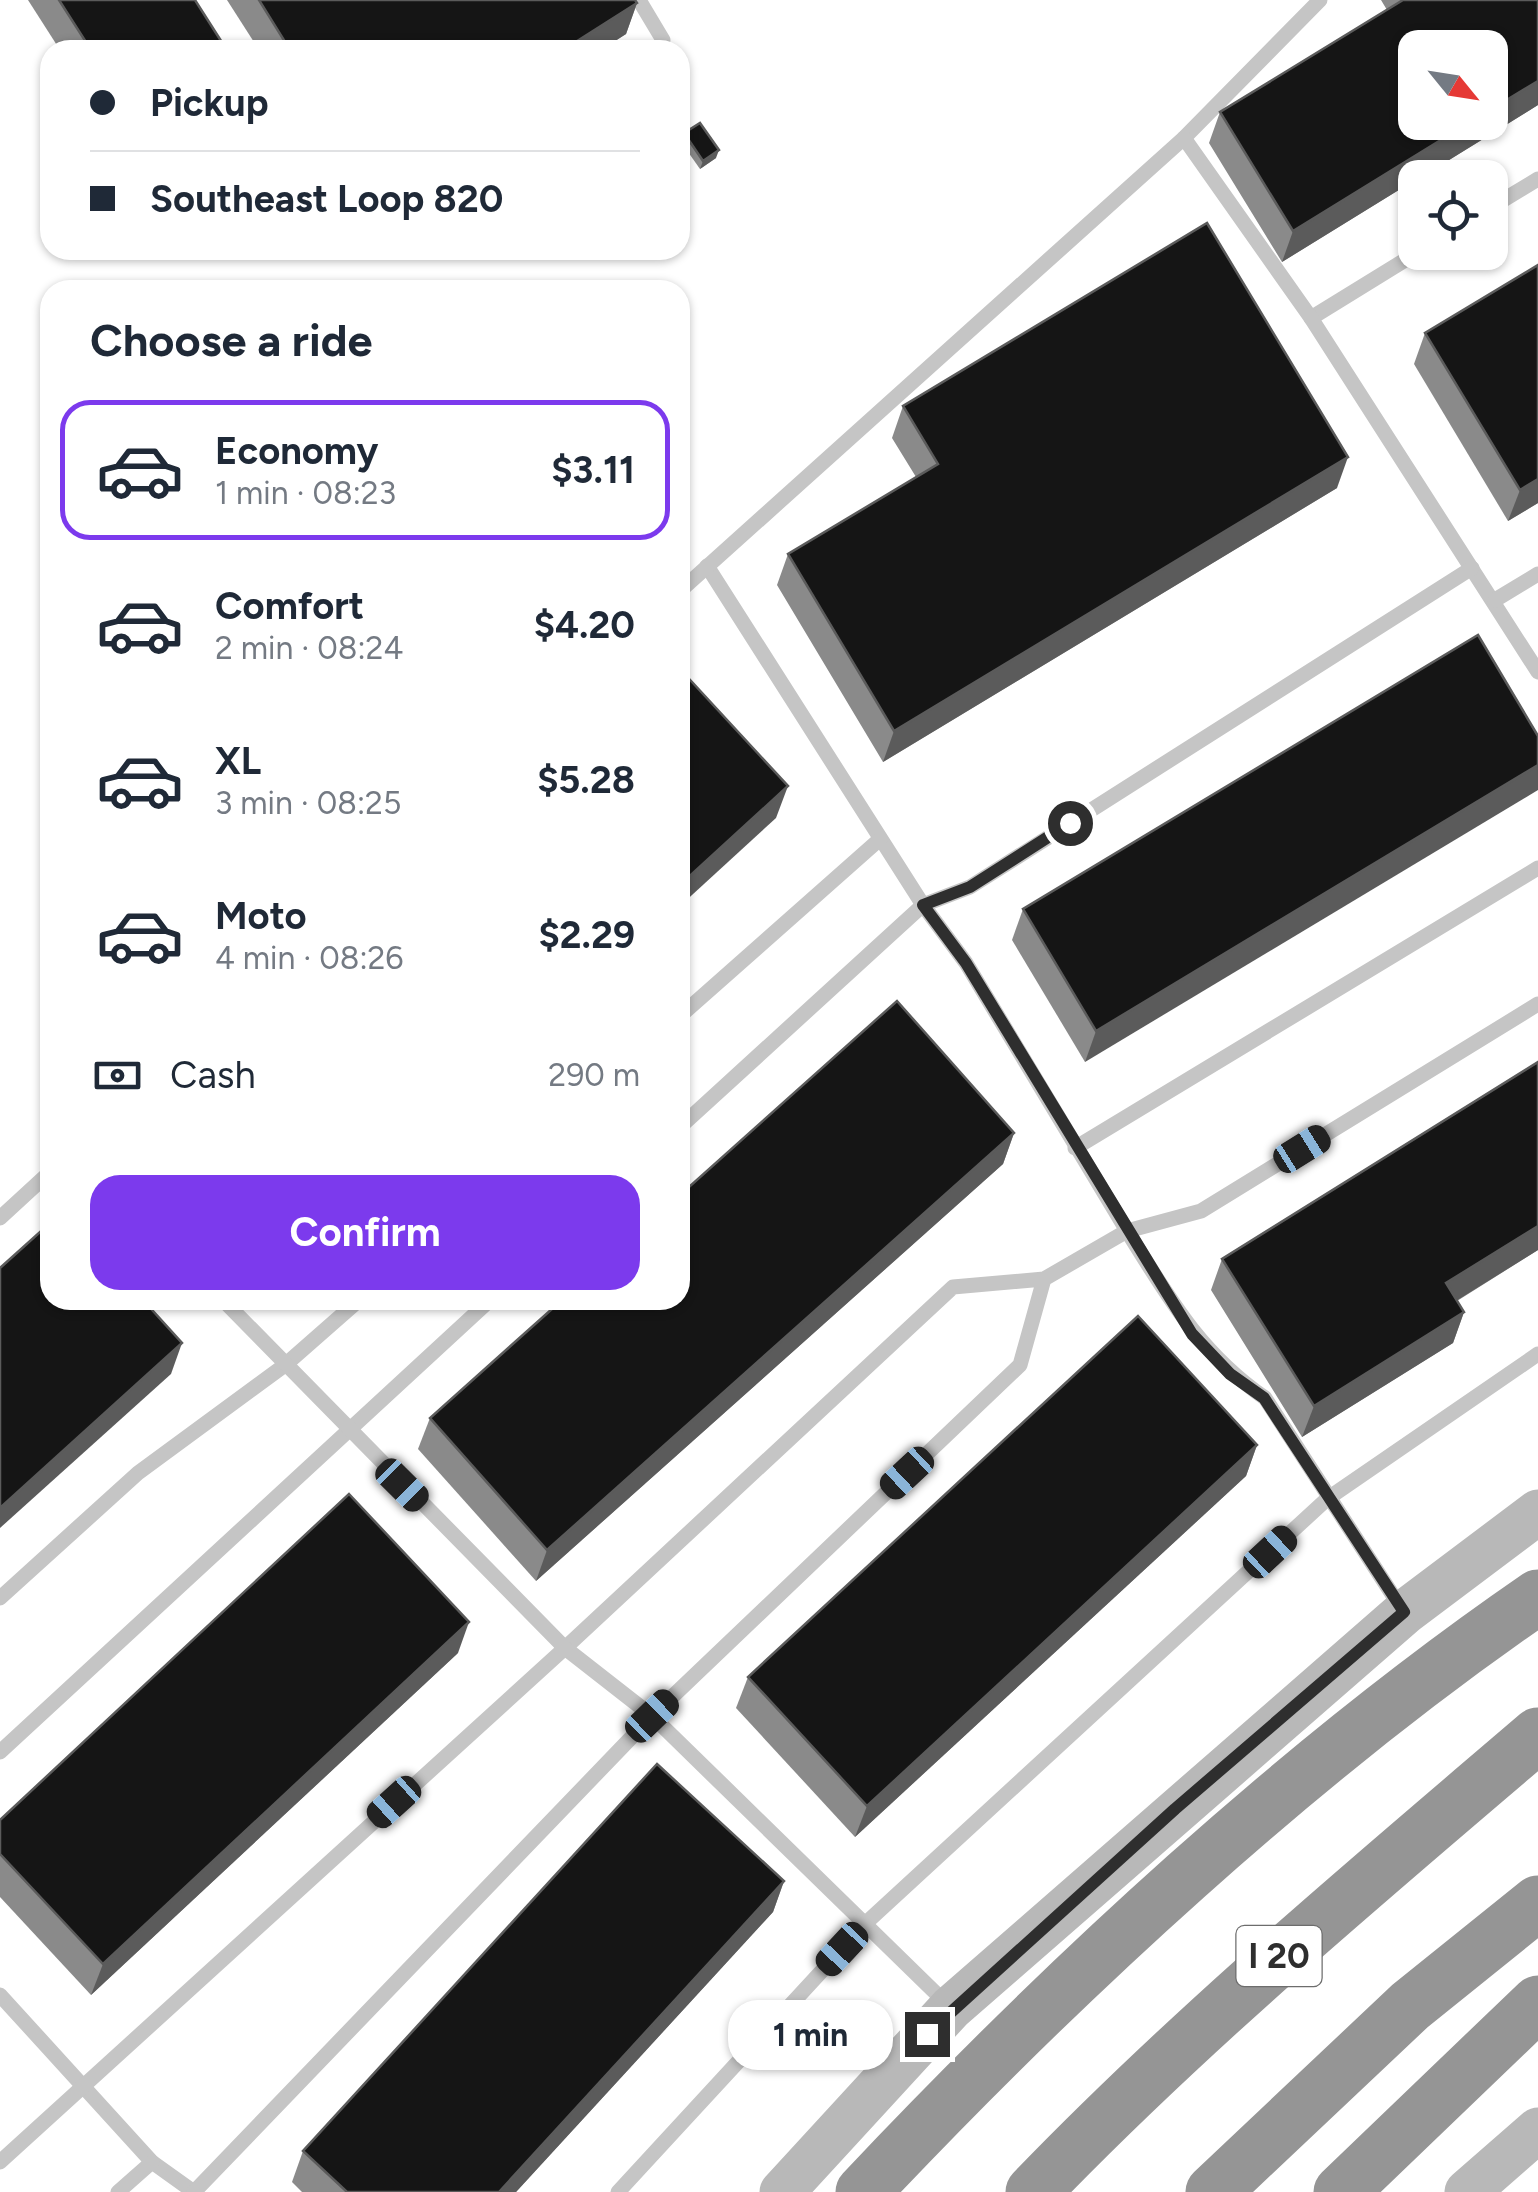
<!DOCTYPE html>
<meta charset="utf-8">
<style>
body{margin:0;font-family:Figtree,sans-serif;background:#f2f2f3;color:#1f2937;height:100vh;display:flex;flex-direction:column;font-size:38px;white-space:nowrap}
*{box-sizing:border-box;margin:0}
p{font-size:32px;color:#747a83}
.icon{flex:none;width:55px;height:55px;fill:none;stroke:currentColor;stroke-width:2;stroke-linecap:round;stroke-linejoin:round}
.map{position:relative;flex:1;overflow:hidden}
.sheet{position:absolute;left:40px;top:280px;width:650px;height:1030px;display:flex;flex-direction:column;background:#fff;border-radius:30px;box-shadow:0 2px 8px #0004}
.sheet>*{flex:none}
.hud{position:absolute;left:40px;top:40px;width:650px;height:220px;border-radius:30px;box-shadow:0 2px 8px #0004;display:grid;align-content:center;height:220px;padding:0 50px;background:#fff}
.needle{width:65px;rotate:120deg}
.tools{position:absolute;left:1398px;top:30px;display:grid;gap:20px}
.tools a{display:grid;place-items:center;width:110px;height:110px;border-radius:20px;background:#fff;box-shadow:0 2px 8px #0004;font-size:50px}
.end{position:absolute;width:45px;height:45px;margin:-22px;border:12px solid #2e2e2e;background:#fff;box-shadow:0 0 0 5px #fff}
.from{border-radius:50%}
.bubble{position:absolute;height:70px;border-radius:30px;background:#fff;box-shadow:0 2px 8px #0004;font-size:32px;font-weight:700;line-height:70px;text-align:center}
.car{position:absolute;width:30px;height:60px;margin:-30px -15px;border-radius:12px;box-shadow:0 0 8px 2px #0007;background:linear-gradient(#222 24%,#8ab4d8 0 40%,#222 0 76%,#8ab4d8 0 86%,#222 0)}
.hud b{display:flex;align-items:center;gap:35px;height:95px;font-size:38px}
.hud b+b{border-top:2px solid #e0e1e3}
.hud i{width:25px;height:25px;background:#1f2937}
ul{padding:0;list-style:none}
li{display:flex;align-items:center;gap:30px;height:140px;margin:0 20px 15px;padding:0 30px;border:5px solid transparent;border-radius:30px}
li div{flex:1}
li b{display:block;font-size:38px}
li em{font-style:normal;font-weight:700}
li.active{border-color:#7c3aed}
li>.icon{width:90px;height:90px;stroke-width:1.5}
h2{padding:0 50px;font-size:45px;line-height:120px}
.pay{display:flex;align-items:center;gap:25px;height:110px;padding:0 50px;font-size:38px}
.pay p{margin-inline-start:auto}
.button{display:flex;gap:20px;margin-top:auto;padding:20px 50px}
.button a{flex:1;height:115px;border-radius:30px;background:#7c3aed;color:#fff;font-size:40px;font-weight:700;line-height:115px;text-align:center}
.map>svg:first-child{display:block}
</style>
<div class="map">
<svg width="1538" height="2192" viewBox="0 0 1538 2192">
<rect width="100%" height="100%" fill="#fff"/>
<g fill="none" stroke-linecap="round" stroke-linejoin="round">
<g stroke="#c5c5c5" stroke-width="15">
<path d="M 639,0 L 663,40 L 660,50"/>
<path d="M 1184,138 L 1320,0"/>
<path d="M 1490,208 L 1538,179"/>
<path d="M 1311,318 L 1418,252"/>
<path d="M 707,566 L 923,905 L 966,963 L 1127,1231 L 1044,1279 L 1020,1365 L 652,1716 L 565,1648 L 953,1287 L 1044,1279"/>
<path d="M 680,591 L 1184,138 L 1311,318 L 1538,672"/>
<path d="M 1495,600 L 1538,574"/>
<path d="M 680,1016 L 880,839"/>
<path d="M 680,1127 L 923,905 L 970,887 L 1472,568"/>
<path d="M 1075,1148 L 1538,868"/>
<path d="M 0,1218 L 50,1172"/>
<path d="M 0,1598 L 138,1473 L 285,1365 L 359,1300"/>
<path d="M 1403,1611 L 1265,1398 C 1199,1352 1169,1298 1127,1231 L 1201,1211 L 1538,1004"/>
<path d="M 0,1752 L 490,1300"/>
<path d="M 0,1995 L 152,2162 L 194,2192"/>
<path d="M 0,2162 L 565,1648 L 223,1300"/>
<path d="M 118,2192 L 152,2162"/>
<path d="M 194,2192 L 652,1716 L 949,2006"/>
<path d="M 618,2192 L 867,1922 L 1327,1499 L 1538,1354"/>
</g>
<g stroke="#b8b8b8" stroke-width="45">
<path d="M 782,2192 L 951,2008 L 1405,1612 L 1538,1512"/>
<path d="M 1467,2192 L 1538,2130"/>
</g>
<g stroke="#959595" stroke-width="55">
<path d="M 863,2192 C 1063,1980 1298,1762 1538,1597"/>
<path d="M 1033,2192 C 1191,2028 1365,1883 1538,1735"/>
<path d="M 1213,2192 L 1410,2006 L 1538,1903"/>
<path d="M 1341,2192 L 1538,2003"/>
</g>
</g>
<g fill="#8a8a8a">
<path d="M 28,0 L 195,0 L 223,44 L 221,50 L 60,50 Z"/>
<path d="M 227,0 L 635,0 L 637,3 L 626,34 L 601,50 L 259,50 Z"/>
<path d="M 1381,0 L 1538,0 L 1538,105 L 1420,178 L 1415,178 L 1415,180 L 1282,262 L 1209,143 L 1220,112 L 1387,10 Z"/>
<path d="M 684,133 L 716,158 L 700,169 L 681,142 Z"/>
<path d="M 1425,333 L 1538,503 L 1508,521 L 1414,364 Z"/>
<path d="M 903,406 L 1337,488 L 883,762 L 777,585 L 788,554 L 916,477 L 892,438 Z"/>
<path d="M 1478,635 L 1085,1062 L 1012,940 L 1023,909 Z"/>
<path d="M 1538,1062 L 1538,1250 L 1457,1301 L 1464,1312 L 1453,1343 L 1302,1437 L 1211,1290 L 1222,1259 Z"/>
<path d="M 1014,1133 L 1003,1164 L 536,1581 L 418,1449 L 430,1418 Z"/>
<path d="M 1257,1445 L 1246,1476 L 855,1837 L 736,1708 L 748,1677 Z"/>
<path d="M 458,1653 L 91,1995 L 0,1897 L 0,1820 Z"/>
<path d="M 784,1881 L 773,1912 L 516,2192 L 302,2192 L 292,2182 L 303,2151 Z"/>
</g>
<g fill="#5b5b5b">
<path d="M 637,3 L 626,34 L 601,50 L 563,50 Z"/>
<path d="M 1538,81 L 1538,105 L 1420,178 L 1415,178 L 1415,180 L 1282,262 L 1293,231 L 1470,122 L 1490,122 L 1490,110 Z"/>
<path d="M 719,150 L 716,158 L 700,169 L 703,161 Z"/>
<path d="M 1348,457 L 1337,488 L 883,762 L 894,731 Z"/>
<path d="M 1538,479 L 1538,503 L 1508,521 L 1520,490 Z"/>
<path d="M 1538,765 L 1538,790 L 1085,1062 L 1096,1031 Z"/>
<path d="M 788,786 L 776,818 L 680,906 L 680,885 Z"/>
<path d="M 1014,1133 L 1003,1164 L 536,1581 L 547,1550 Z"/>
<path d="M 1538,1226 L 1538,1250 L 1435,1314 L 1446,1283 Z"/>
<path d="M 1464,1312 L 1453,1343 L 1302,1437 L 1314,1406 Z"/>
<path d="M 182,1343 L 171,1374 L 0,1528 L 0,1508 Z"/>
<path d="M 1257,1445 L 1246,1476 L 855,1837 L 867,1806 Z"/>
<path d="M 469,1622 L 458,1653 L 91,1995 L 103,1964 Z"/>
<path d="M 784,1881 L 773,1912 L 516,2192 L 499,2192 Z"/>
</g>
<g fill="#151515" stroke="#5b5b5b" stroke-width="2.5">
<path d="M 59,0 L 195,0 L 223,44 L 214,50 L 91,50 Z"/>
<path d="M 259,0 L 635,0 L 637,3 L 563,50 L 290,50 Z"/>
<path d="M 1403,0 L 1538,0 L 1538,81 L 1490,110 L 1490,48 L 1415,48 L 1415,122 L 1470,122 L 1293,231 L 1220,112 Z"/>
<path d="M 700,123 L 719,150 L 703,161 L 684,133 Z"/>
<path d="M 1207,223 L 1348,457 L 894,731 L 788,554 L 938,464 L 903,406 Z"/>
<path d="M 1538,265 L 1538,479 L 1520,490 L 1425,333 Z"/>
<path d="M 1478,635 L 1538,736 L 1538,765 L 1096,1031 L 1023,909 Z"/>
<path d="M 680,669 L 788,786 L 680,885 Z"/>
<path d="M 897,1001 L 1014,1133 L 547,1550 L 430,1418 L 562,1300 L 680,1300 L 680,1195 Z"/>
<path d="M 1538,1062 L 1538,1226 L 1446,1283 L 1464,1312 L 1314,1406 L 1222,1259 Z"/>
<path d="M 50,1223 L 50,1300 L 143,1300 L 182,1343 L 0,1508 L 0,1268 Z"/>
<path d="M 1138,1316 L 1257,1445 L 867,1806 L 748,1677 Z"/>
<path d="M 349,1494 L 469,1622 L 103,1964 L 0,1854 L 0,1820 Z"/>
<path d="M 657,1764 L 784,1881 L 499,2192 L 347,2192 L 303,2151 Z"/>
</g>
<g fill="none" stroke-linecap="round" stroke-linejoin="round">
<path stroke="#2e2e2e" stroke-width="12" d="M 927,2034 L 1175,1809 L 1404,1612 L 1264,1398 L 1230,1374 L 1192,1334 L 966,963 L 923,905 L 970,887 L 1070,823"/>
</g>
<g text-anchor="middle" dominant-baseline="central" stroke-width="10" stroke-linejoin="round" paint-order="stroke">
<rect fill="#fff" stroke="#6d6d6d" stroke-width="2.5" x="1236.5" y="1926" width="85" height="60" rx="8"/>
<g font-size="35" font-weight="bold" fill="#2e2e2e">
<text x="1279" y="1956">I 20</text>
</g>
</g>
</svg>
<div class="tools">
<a><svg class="needle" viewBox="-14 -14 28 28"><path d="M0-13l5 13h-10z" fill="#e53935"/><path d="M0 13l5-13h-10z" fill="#747a83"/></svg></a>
<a><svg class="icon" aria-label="locate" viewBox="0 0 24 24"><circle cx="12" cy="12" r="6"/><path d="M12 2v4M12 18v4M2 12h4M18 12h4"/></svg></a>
</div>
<i class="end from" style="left:1070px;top:823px"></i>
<i class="end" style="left:927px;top:2034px"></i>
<div class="bubble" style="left:728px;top:2000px;width:165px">1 min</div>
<i class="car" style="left:1302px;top:1149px;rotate:58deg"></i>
<i class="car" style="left:907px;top:1473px;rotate:227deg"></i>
<i class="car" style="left:402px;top:1485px;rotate:135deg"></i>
<i class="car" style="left:1270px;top:1552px;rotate:47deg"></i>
<i class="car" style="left:652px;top:1716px;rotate:46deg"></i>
<i class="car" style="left:394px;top:1802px;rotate:228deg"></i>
<i class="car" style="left:842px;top:1949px;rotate:223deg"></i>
<div class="hud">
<b><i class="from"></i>Pickup</b>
<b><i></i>Southeast Loop 820</b>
</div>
<section class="sheet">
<h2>Choose a ride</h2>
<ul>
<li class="active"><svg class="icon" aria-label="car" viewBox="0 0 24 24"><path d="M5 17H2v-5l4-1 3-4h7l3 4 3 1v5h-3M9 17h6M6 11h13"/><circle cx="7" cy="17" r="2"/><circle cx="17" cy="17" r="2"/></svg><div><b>Economy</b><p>1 min · 08:23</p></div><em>$3.11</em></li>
<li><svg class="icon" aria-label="car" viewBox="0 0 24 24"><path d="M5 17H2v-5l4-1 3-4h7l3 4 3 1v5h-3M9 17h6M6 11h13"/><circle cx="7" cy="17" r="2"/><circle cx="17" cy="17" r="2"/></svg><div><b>Comfort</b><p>2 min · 08:24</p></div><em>$4.20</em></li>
<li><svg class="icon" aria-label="car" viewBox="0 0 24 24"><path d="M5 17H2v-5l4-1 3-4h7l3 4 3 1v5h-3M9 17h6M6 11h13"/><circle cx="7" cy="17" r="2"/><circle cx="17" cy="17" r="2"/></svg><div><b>XL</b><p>3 min · 08:25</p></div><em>$5.28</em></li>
<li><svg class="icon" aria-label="car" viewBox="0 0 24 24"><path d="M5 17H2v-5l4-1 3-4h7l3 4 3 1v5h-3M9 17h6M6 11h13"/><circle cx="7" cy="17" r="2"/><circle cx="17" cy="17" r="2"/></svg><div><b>Moto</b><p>4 min · 08:26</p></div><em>$2.29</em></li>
</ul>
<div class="pay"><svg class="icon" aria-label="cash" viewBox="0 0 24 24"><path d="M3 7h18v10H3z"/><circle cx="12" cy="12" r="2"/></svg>Cash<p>290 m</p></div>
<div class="button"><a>Confirm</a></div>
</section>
</div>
